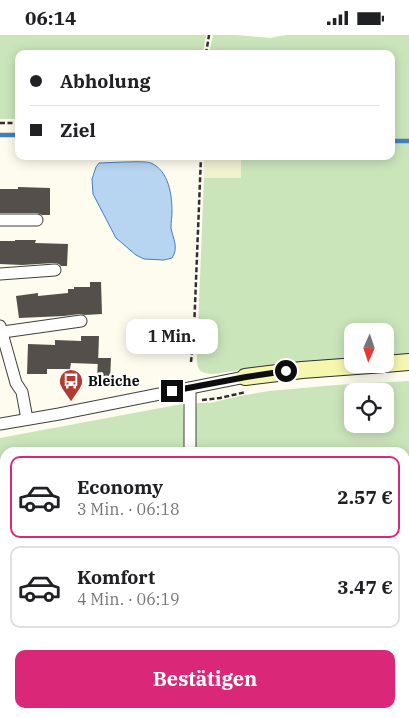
<!DOCTYPE html>
<html lang="de">
<meta charset="utf-8">
<style>
body{margin:0;font-family:"IBM Plex Serif",serif;background:#f6f6f6;color:#202124;height:100vh;display:flex;flex-direction:column;font-size:19px;white-space:nowrap}
*{box-sizing:border-box;margin:0}
p{font-size:16px;color:#757577}
.icon{flex:none;width:28px;height:28px;fill:none;stroke:currentColor;stroke-width:2;stroke-linecap:round;stroke-linejoin:round}
.map{position:relative;flex:1;overflow:hidden}
.panel{position:absolute;left:0px;top:412px;width:410px;height:271px;display:flex;flex-direction:column;background:#fff;border-radius:15px 15px 0 0;box-shadow:0 2px 12px #0003}
.panel>*{flex:none}
.guide{position:absolute;left:15px;top:15px;width:380px;height:110px;border-radius:10px;box-shadow:0 2px 12px #0003;display:grid;align-content:center;height:110px;padding:0 15px;background:#fff}
.needle{width:32px;rotate:183deg}
.fabs{position:absolute;left:344px;top:288px;display:grid;gap:10px}
.fabs a{display:grid;place-items:center;width:50px;height:50px;border-radius:10px;background:#fff;box-shadow:0 2px 12px #0003;font-size:25px}
.end{position:absolute;width:22px;height:22px;margin:-11px;border:6px solid #0d0d0d;background:#fff;box-shadow:0 0 0 2px #fff}
.from{border-radius:50%}
.bubble{position:absolute;height:35px;border-radius:10px;background:#fff;box-shadow:0 2px 12px #0003;font-size:16px;font-weight:800;line-height:35px;text-align:center}
.guide b{display:flex;align-items:center;gap:18px;height:48px;font-size:19px}
.guide b+b{border-top:1px solid #e0e0e0}
.guide i{width:12px;height:12px;background:#202124}
ul{padding:9px 0 0;list-style:none}
li{display:flex;align-items:center;gap:15px;height:82px;margin:0 10px 8px;padding:0 5px;border:2px solid #e0e0e0;border-radius:10px}
li div{flex:1}
li b{display:block;font-size:19px}
li em{font-style:normal;font-weight:800}
li.current{border-color:#db2777}
li>.icon{width:45px;height:45px;stroke-width:1.5}
.cta{display:flex;gap:10px;margin-top:auto;padding:10px 15px}
.cta a{flex:1;height:58px;border-radius:10px;background:#db2777;color:#fff;font-size:20px;font-weight:800;line-height:58px;text-align:center}
.status{display:flex;justify-content:space-between;align-items:center;height:35px;padding:0 25px;background:#fff;direction:ltr}
.status svg{height:14px;fill:currentColor}
.map>svg:first-child{display:block}
</style>
<div class="status"><b>06:14</b><svg viewBox="0 0 49 12"><path d="M0 12V9h3v3zM5 12V6h3v6zM10 12V3h3v9zM15 12V0h3v12zM26 1h20v11H26zM47 4h2v5h-2z"/></svg></div>
<div class="map">
<svg width="409" height="683" viewBox="0 0 409 683">
<rect width="100%" height="100%" fill="#fdfcee"/>
<g fill="#f0f1d0">
<rect x="204" y="121" width="37" height="22"/>
<path d="M 409,616 L 409,683 L 337,683 L 337,679 L 405,679 L 405,617 Z"/>
</g>
<g fill="#cbe5bb" fill-rule="evenodd">
<path d="M 0,0 L 206,0 L 203,19 L 19,19 L 19,84 L 0,84 Z"/>
<path d="M 213,0 L 236,0 L 270,3 L 286,0 L 409,0 L 409,320 L 385,321 L 385,296 L 352,296 L 352,323 L 293,328 L 213,339 C 197,338 197,333 197,319 L 204,143 L 241,143 L 241,121 L 391,121 L 391,19 L 209,19 Z"/>
<path d="M 409,346 L 409,616 L 405,617 L 405,418 L 193,418 L 194,379 L 197,368 L 210,368 L 240,361 L 269,356 L 336,350 ZM 352,356 L 385,356 L 385,389 L 352,389 Z"/>
<path d="M 182,369 L 183,371 L 185,417 L 5,418 L 5,591 L 0,585 L 0,403 Z"/>
<rect x="248" y="679" width="89" height="4"/>
</g>
<path fill="#aed49c" d="M 0,585 L 5,591 L 5,679 L 54,679 L 55,683 L 0,683 Z"/>
<path fill="#b7d4f0" stroke="#457fc0" d="M 124,127 C 131,127 145,126 151,128 C 169,136 172,160 172,177 C 172,182 171,187 171,193 C 173,204 179,212 172,223 L 164,225 L 144,224 L 136,220 L 116,203 L 93,159 L 92,144 L 96,132 L 99,128 Z"/>
<g fill="none" stroke-linecap="round" stroke-linejoin="round">
<g stroke="#457fc0" stroke-width="4.5">
<path d="M 0,100 L 19,100"/>
<path d="M 391,106 L 409,106"/>
</g>
</g>
<g fill="#544f4a">
<path d="M 18,152 L 50,153 L 50,180 L 42,180 L 37,178 L 0,178 L 0,154 L 18,154 Z"/>
<path d="M 15,205 L 36,205 L 35,208 L 68,209 L 67,231 L 61,231 L 59,229 L 54,228 L 22,230 L 0,229 L 0,206 L 15,206 Z"/>
<path d="M 90,247 L 101,247 L 102,279 L 85,280 L 80,279 L 64,281 L 19,283 L 16,261 L 38,258 L 38,261 L 68,258 L 68,254 L 74,254 L 74,252 L 90,252 Z"/>
<path d="M 81,301 L 99,301 L 98,329 L 71,328 L 70,334 L 47,334 L 47,339 L 27,339 L 28,309 L 55,310 L 55,305 L 81,306 Z"/>
<path d="M 98,323 L 111,323 L 110,345 L 97,344 Z"/>
</g>
<g fill="none" stroke-linecap="round" stroke-linejoin="round">
<g stroke="#404040" stroke-width="13">
<g id="street">
<path d="M 0,185 L 37,185"/>
<path d="M 0,239 L 55,235"/>
<path d="M 0,291 L 16,348 L 22,357 L 27,384"/>
<path d="M 3,297 L 81,286"/>
<path d="M 0,389 L 59,379 L 245,342"/>
<path d="M 190,418 L 190,353"/>
<path d="M 179,683 L 179,679"/>
</g>
</g>
<g stroke="#2f2f2f" stroke-width="18">
<g id="secondary">
<path d="M 385,329 L 409,327"/>
<path d="M 245,342 L 302,335 L 384,329"/>
</g>
</g>
<g stroke="#2f2f2f" stroke-width="2.5" stroke-dasharray="5 2.5" stroke-linecap="butt">
<path d="M 206,19 L 209,0"/>
<path d="M 0,88 L 19,88"/>
<path d="M 191,327 L 194,295 L 201,121"/>
<path d="M 202,365 L 220,363 L 246,357"/>
</g>
<use href="#street" stroke="#fff" stroke-width="11"/>
<use href="#secondary" stroke="#f6f7af" stroke-width="16"/>
</g>
<g fill="none" stroke-linecap="round" stroke-linejoin="round">
<path stroke="#0d0d0d" stroke-width="6" d="M 172,356 L 246,342 L 286,336"/>
</g>
<defs>
<g id="bus-pin" transform="scale(1.25)"><path d="M0 17L-7.5 6A9.5 9.5 0 1 1 7.5 6Z" fill="#b03c32" stroke="#fff"/><path d="M-5-6H5V4H4V6H2V4H-2V6H-4V4H-5ZM-3.5-4V0h7V-4ZM-3.5 1.2v1.5H-2V1.2ZM2 1.2v1.5H3.5V1.2Z" fill="#fff"/></g>
</defs>
<g fill-rule="evenodd">
<use href="#bus-pin" x="71" y="346"/>
</g>
<g text-anchor="middle" dominant-baseline="central" stroke-width="5" stroke-linejoin="round" paint-order="stroke">
<g font-size="14" font-weight="bold" fill="#0d0d0d" stroke="#fff" text-anchor="start">
<text x="88" y="346">Bleiche</text>
</g>
</g>
</svg>
<div class="fabs">
<a><svg class="needle" viewBox="-14 -14 28 28"><path d="M0-13l5 13h-10z" fill="#e53935"/><path d="M0 13l5-13h-10z" fill="#757577"/></svg></a>
<a><svg class="icon" aria-label="locate" viewBox="0 0 24 24"><circle cx="12" cy="12" r="6"/><path d="M12 2v4M12 18v4M2 12h4M18 12h4"/></svg></a>
</div>
<i class="end from" style="left:286px;top:336px"></i>
<i class="end" style="left:172px;top:356px"></i>
<div class="bubble" style="left:126px;top:284px;width:92px">1 Min.</div>
<div class="guide">
<b><i class="from"></i>Abholung</b>
<b><i></i>Ziel</b>
</div>
<section class="panel">
<ul>
<li class="current"><svg class="icon" aria-label="car" viewBox="0 0 24 24"><path d="M5 17H2v-5l4-1 3-4h7l3 4 3 1v5h-3M9 17h6M6 11h13"/><circle cx="7" cy="17" r="2"/><circle cx="17" cy="17" r="2"/></svg><div><b>Economy</b><p>3 Min. · 06:18</p></div><em>2.57 €</em></li>
<li><svg class="icon" aria-label="car" viewBox="0 0 24 24"><path d="M5 17H2v-5l4-1 3-4h7l3 4 3 1v5h-3M9 17h6M6 11h13"/><circle cx="7" cy="17" r="2"/><circle cx="17" cy="17" r="2"/></svg><div><b>Komfort</b><p>4 Min. · 06:19</p></div><em>3.47 €</em></li>
</ul>
<div class="cta"><a>Bestätigen</a></div>
</section>
</div>
